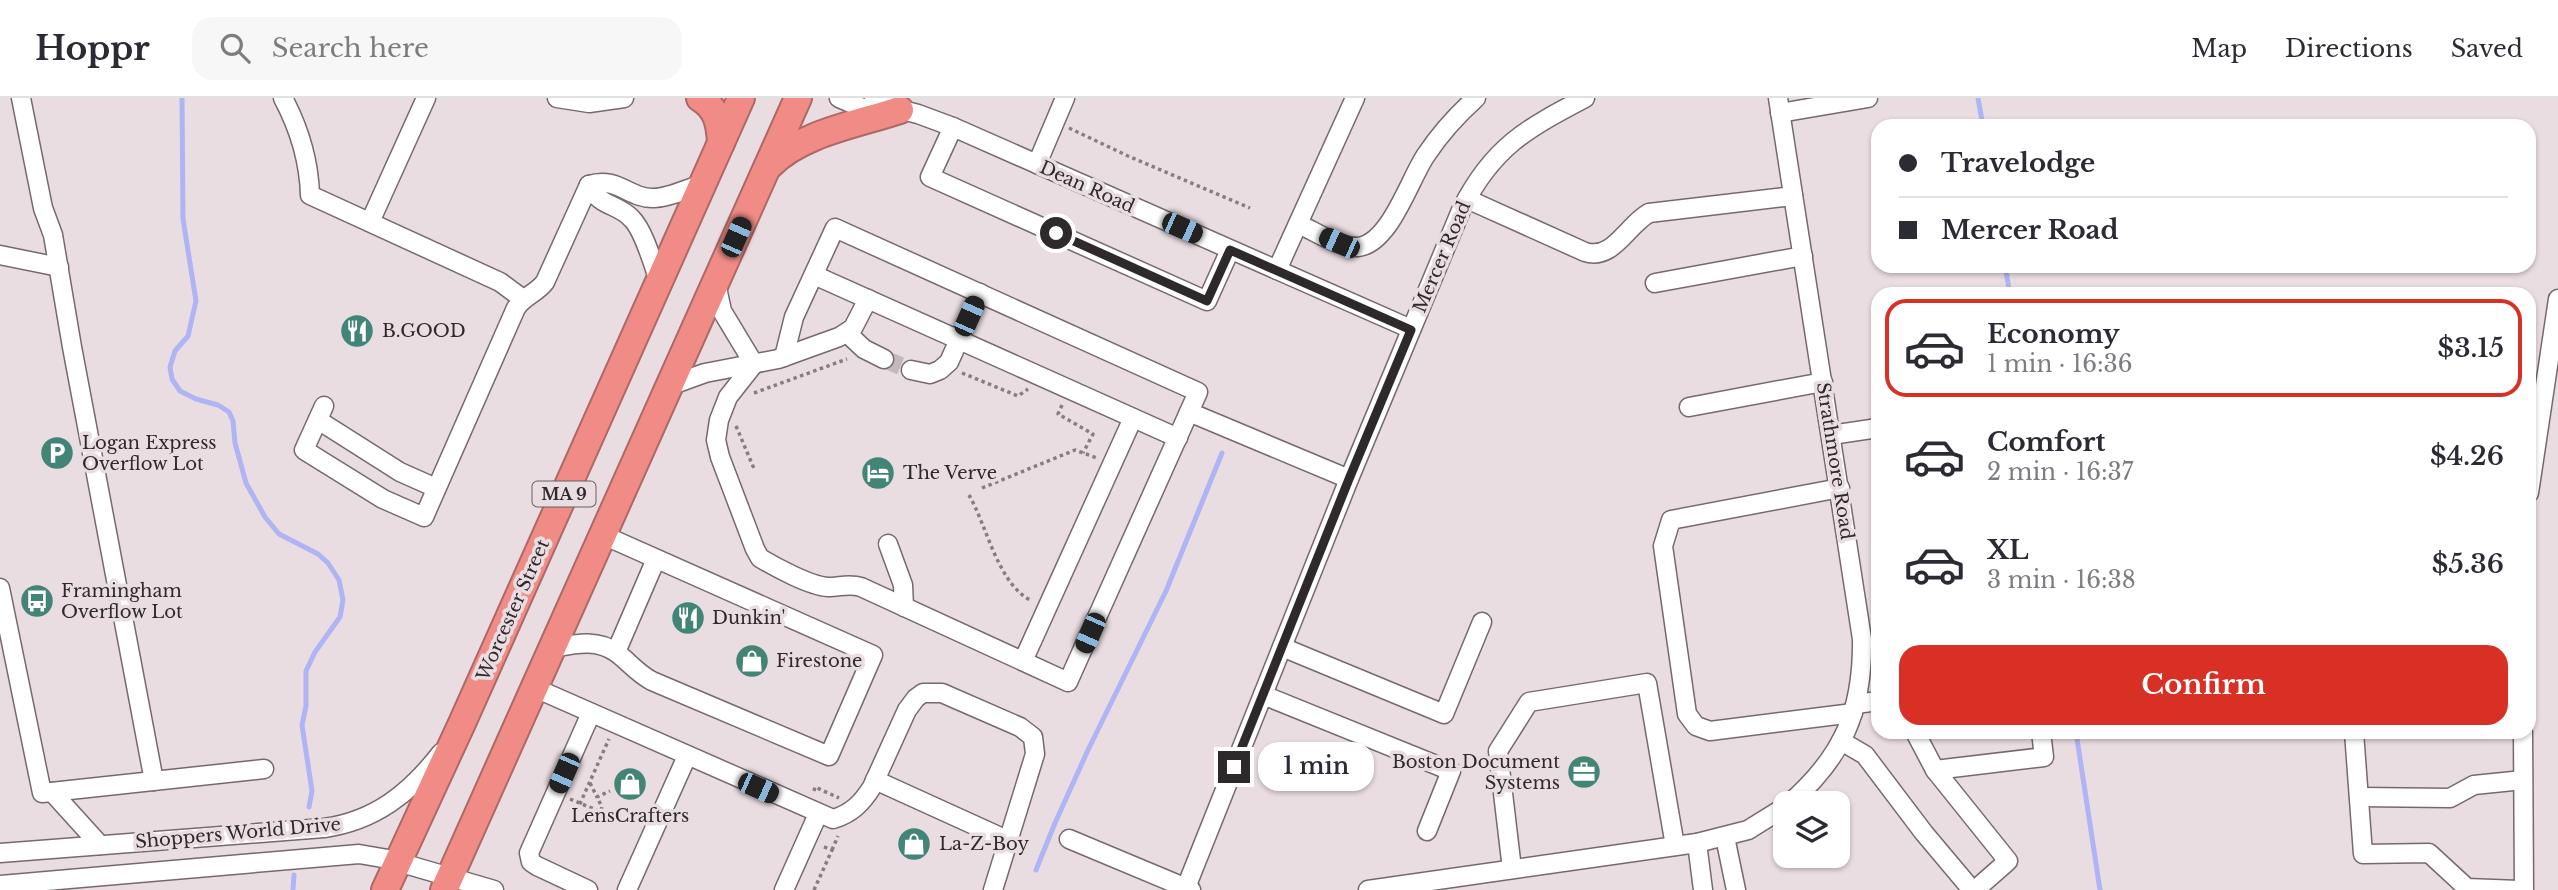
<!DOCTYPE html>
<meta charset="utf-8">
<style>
body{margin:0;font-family:"Libre Baskerville",serif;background:#f7f7f7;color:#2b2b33;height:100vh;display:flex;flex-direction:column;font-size:26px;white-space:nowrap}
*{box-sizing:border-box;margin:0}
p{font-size:23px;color:#7c7c81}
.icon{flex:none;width:38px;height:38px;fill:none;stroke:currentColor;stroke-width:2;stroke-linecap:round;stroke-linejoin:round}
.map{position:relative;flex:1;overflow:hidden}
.panel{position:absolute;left:1871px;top:189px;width:665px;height:452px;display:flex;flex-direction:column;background:#fff;border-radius:21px;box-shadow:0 2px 5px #0004}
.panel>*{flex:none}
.banner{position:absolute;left:1871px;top:21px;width:665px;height:154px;border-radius:21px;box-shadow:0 2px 5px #0004;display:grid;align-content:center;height:154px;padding:0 28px;background:#fff}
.controls{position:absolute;left:1773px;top:693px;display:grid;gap:14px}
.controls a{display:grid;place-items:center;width:77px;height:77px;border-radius:14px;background:#fff;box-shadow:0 2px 5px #0004;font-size:35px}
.end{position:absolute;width:32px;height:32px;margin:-16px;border:9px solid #2e292b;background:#fff;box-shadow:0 0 0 4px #fff}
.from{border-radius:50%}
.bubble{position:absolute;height:49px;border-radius:21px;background:#fff;box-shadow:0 2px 5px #0004;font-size:23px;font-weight:600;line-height:49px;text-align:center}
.car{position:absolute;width:21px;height:42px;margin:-21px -10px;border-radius:9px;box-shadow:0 0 5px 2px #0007;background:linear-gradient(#222 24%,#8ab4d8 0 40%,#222 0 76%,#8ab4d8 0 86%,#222 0)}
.banner b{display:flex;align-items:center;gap:24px;height:66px;font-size:26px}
.banner b+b{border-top:2px solid #e1e1e2}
.banner i{width:18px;height:18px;background:#2b2b33}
ul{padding:12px 0 0;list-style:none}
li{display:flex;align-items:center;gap:21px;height:98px;margin:0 14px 10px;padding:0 14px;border:4px solid transparent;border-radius:21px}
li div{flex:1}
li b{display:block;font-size:26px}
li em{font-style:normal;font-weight:600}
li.selected{border-color:#d93025}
li>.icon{width:63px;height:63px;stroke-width:1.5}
.button{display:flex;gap:14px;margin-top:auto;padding:14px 28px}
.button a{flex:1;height:80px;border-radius:21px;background:#d93025;color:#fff;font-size:28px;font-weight:600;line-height:80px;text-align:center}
header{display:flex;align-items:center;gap:42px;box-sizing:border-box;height:98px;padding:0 35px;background:#fff;border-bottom:2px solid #e1e1e2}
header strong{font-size:33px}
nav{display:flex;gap:38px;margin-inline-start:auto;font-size:24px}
.search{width:490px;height:63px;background:#f7f7f7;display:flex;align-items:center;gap:18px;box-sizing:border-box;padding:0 24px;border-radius:21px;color:#7c7c81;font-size:26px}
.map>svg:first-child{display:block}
</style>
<header>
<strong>Hoppr</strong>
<div class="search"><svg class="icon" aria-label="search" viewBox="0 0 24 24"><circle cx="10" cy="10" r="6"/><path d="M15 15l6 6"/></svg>Search here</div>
<nav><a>Map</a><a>Directions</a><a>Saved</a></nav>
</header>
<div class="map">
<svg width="2558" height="792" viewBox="0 0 2558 792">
<rect width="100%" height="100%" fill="#eadde2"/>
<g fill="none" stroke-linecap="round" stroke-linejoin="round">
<g stroke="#afb4f5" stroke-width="5">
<path d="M 182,0 L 183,121 L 196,203 L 188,238 L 175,253 L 170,269 L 172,281 L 180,293 L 196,301 L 218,307 L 229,314 L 233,323 L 235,345 L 246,385 L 265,419 L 279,436 L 318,456 L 328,465 L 339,482 L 343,502 L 340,519 L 315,554 L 306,573 L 306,608 L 302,627 L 312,693 L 309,709"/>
<path d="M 1978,0 L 1983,28"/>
<path d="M 2005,168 L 2010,196"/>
<path d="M 2076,634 L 2100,792"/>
<path d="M 1036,772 L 1055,725 L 1088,652 L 1166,493 L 1222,355"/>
<path d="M 293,792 L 294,777"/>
</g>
<path stroke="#c4b9bd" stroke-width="18" stroke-dasharray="18 9" stroke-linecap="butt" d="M 884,261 L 911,272"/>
<g stroke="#75696e" stroke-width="21">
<g id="minor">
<path d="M 21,0 L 43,110 L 53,137 L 72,249 L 154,683"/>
<path d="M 283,0 C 299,30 309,63 310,97 L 500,184 L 523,201"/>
<path d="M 557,0 L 589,5 L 624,0"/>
<path d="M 839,0 L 865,11 L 875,5 L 918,16 L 953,29 L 1411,231"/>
<path d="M 1778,0 L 1862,541 C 1863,613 1843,658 1790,705"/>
<path d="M 1780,15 L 1868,0"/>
<path d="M 953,29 L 930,79 L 1207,203 L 1230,152"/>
<path d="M 1037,66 L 1065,0"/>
<path d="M 589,87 C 600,110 618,105 632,121 C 644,133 653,166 659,183"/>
<path d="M 589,87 C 618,78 629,101 654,100 C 669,100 688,90 703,86"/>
<path d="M 1467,101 L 1585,154 C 1613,163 1627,127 1649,115 L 1793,98"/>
<path d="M 370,124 L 426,0"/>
<path d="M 1298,126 C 1315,133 1339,150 1358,149 C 1390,146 1410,80 1426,57 C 1440,36 1457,17 1476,0"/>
<path d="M 0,157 L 59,169"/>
<path d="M 1277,172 L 1355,0"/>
<path d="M 814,177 L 1178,340"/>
<path d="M 716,185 L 722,213 L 754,266"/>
<path d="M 1655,185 L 1803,158"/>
<path d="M 847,235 L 864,251 L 884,261"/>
<path d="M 754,266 L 728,299 L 719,322 L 716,342 L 720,359 L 755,451 L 760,460 C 775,469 810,488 828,489 C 840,489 849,485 861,489 L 1068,584 L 1198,294 L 835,130 L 794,219 L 784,259"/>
<path d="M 911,272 L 930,276 L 940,272 L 949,264 L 980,195"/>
<path d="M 669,288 L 705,275 L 778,261 L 839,239 L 853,230 L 868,201"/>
<path d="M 324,308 L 304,352 L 383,401 L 424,419 L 516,210 C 524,198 537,195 545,184 L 589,87"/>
<path d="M 1689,309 L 1823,284"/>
<path d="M 1189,314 L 1349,381"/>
<path d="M 318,322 L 400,374 L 436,390"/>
<path d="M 1831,337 L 1878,330"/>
<path d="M 1840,390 L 1671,422 L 1663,448 L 1687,616 L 1696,628 L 1710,633 L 1853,615"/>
<path d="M 2529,395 L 2558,201"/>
<path d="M 888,446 L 903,487 L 904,509"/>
<path d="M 0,490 L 42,695 L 264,671"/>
<path d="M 1282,549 L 1444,616 L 1482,524"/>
<path d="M 552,550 C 574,546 597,540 617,555 C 629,564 637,575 652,583 L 829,658 L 873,557 L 603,437"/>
<path d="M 616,554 L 656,461"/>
<path d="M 1023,563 L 1133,320"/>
<path d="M 535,590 L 833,721 C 851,716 862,705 872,689 L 907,612 L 916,600 L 923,595 L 942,595 L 1020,629 L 1033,639 L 1035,656 L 993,792"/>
<path d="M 1263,597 L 1451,673 L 1427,733"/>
<path d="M 1856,606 L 1878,603"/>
<path d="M 1915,634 L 1935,672 L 2044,659 L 2041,634"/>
<path d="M 2354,634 L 2363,756 L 2429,755 L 2467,790 L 2519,792"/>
<path d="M 2523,634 L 2524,792"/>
<path d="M 1841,643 L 1865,657 L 1924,735 L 1972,792"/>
<path d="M 1935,672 L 2008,763 L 1975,792"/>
<path d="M 875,682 L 1007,742"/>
<path d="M 52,694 L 100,747"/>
<path d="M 2359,699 L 2450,700 L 2474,687 L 2523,682"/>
<path d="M 1725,739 L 1736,792"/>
<path d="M 1069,741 L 1191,792"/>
<path d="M 1697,745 L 1703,792"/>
<path d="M 0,755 L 324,730 C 375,723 410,695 441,655"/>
<path d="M 1512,771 L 1498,653 L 1529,604 L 1647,585 L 1675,748"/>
<path d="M 0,787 L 359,756 L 388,761 L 494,792"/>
<path d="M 588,792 L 537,768 L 531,764 L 529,755 L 591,615"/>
<path d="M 627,792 L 687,658"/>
<path d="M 784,792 L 818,716"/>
<path d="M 1185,792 L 1349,381 L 1462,110 C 1493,49 1526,31 1585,0"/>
<path d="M 1368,792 L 1697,745 L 1748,732 L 1785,709"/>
</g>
</g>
<g stroke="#ac6966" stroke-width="30">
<g id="highway">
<path d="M 700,0 C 717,10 720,26 721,45"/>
<path d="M 770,67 C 801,35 858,26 900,12"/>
<path d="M 385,792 L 463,623 L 741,0"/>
<path d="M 444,792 L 798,0"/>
</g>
</g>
<g stroke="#867d81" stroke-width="3.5" stroke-dasharray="3.5 3.5" stroke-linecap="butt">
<path d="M 1069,30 L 1128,58 L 1250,110"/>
<path d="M 962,275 L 1018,298 L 1028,291"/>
<path d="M 754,295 L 847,261"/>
<path d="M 1062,307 L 1058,316 L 1093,336 L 1083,355"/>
<path d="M 736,328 L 755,373"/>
<path d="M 982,390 L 1075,352 L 1097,360"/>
<path d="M 969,397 C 987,428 998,487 1032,503"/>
<path d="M 590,685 L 597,699"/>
<path d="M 814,693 L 815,689 L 839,700"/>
<path d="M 570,701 L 601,714 L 602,709 L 597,699 L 610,693"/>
<path d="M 574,719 L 609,641"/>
<path d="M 832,752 L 838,738"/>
<path d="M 814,792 L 832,752 L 822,748"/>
</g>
<use href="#minor" stroke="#fff" stroke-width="18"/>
<use href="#highway" stroke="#f08b85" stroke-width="26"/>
</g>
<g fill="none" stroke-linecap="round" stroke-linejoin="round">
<path stroke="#2e292b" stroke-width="9" d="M 1056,135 L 1207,203 L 1230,152 L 1411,232 L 1349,381 L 1234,669"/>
</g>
<defs>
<g id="restaurant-disc" transform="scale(1.75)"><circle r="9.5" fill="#428475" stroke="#eadde2"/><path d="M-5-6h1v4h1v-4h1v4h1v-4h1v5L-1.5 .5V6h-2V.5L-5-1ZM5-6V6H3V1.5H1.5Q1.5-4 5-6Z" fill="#fff"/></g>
<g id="parking-disc" transform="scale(1.75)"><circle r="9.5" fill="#428475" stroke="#eadde2"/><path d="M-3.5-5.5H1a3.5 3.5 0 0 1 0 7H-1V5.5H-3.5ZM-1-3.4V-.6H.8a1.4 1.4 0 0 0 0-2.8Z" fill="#fff"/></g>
<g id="hotel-disc" transform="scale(1.75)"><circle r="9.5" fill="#428475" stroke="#eadde2"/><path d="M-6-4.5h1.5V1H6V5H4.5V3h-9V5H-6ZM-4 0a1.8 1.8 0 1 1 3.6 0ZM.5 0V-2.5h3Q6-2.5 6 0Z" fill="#fff"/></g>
<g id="bus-disc" transform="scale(1.75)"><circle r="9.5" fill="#428475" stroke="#eadde2"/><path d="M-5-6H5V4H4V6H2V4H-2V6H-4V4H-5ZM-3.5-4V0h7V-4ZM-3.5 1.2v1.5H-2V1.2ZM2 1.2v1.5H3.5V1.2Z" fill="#fff"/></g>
<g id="shop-disc" transform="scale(1.75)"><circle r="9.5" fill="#428475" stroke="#eadde2"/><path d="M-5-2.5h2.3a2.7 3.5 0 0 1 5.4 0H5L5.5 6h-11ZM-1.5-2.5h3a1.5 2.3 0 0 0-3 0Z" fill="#fff"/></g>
<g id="office-disc" transform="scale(1.75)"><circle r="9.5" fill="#428475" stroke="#eadde2"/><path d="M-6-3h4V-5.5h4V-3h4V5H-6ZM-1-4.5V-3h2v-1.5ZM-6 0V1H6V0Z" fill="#fff"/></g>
</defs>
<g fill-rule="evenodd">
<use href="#restaurant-disc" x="357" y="233"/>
<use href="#parking-disc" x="57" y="355"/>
<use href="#hotel-disc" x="878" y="375"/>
<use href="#bus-disc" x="37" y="503"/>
<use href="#restaurant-disc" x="688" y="520"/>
<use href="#shop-disc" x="752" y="563"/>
<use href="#office-disc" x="1584" y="674"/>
<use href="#shop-disc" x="630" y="686"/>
<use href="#shop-disc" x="914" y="746"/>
</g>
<g text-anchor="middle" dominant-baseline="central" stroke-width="7" stroke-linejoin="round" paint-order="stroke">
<rect fill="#eadde2" stroke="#665f62" stroke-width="2" x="532.5" y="383.5" width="63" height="25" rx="5"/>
<g font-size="16" font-weight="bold" fill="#2e292b">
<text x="564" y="396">MA 9</text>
</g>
<g font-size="18" fill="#2e292b" stroke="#eadde2">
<text transform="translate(1087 89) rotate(24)">Dean Road</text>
<text transform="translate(1442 159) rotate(-67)">Mercer Road</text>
<text transform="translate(1835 363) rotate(81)">Strathmore Road</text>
<text transform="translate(513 512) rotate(-66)">Worcester Street</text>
<text transform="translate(238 735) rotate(-5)">Shoppers World Drive</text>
</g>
<g font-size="18" fill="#2e292b" stroke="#eadde2" text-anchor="start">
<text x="382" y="233">B.GOOD</text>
<text x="82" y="345">Logan Express<tspan x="82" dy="21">Overflow Lot</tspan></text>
<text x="903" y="375">The Verve</text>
<text x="61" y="493">Framingham<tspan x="61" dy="21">Overflow Lot</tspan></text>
<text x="712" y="520">Dunkin'</text>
<text x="776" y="563">Firestone</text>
<text x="1560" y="664" text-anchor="end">Boston Document<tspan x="1560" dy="21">Systems</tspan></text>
<text x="630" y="718" text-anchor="middle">LensCrafters</text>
<text x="939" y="746">La-Z-Boy</text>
</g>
</g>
</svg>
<div class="controls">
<a><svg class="icon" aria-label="layers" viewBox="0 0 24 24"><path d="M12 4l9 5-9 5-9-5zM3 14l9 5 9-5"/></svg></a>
</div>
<i class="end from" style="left:1056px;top:135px"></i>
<i class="end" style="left:1234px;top:669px"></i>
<div class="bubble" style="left:1258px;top:644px;width:116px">1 min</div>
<i class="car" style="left:1182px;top:130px;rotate:114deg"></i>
<i class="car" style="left:736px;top:139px;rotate:24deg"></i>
<i class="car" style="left:1339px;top:145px;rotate:294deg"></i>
<i class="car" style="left:969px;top:218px;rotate:24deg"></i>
<i class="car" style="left:1090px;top:535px;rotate:204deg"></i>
<i class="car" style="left:564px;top:675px;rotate:204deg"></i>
<i class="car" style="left:758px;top:690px;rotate:114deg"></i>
<div class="banner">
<b><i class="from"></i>Travelodge</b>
<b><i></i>Mercer Road</b>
</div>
<section class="panel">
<ul>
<li class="selected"><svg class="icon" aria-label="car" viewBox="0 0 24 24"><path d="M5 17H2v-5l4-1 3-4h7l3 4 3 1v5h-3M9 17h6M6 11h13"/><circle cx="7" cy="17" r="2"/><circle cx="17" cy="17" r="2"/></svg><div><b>Economy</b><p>1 min · 16:36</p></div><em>$3.15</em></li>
<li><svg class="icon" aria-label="car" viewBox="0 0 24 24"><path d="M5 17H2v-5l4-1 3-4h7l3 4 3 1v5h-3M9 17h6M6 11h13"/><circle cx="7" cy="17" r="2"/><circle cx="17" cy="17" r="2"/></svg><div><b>Comfort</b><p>2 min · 16:37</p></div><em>$4.26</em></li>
<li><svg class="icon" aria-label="car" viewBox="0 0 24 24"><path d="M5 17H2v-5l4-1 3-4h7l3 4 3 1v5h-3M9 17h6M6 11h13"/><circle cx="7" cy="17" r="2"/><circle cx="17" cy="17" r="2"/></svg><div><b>XL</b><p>3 min · 16:38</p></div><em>$5.36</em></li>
</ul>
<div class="button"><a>Confirm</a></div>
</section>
</div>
